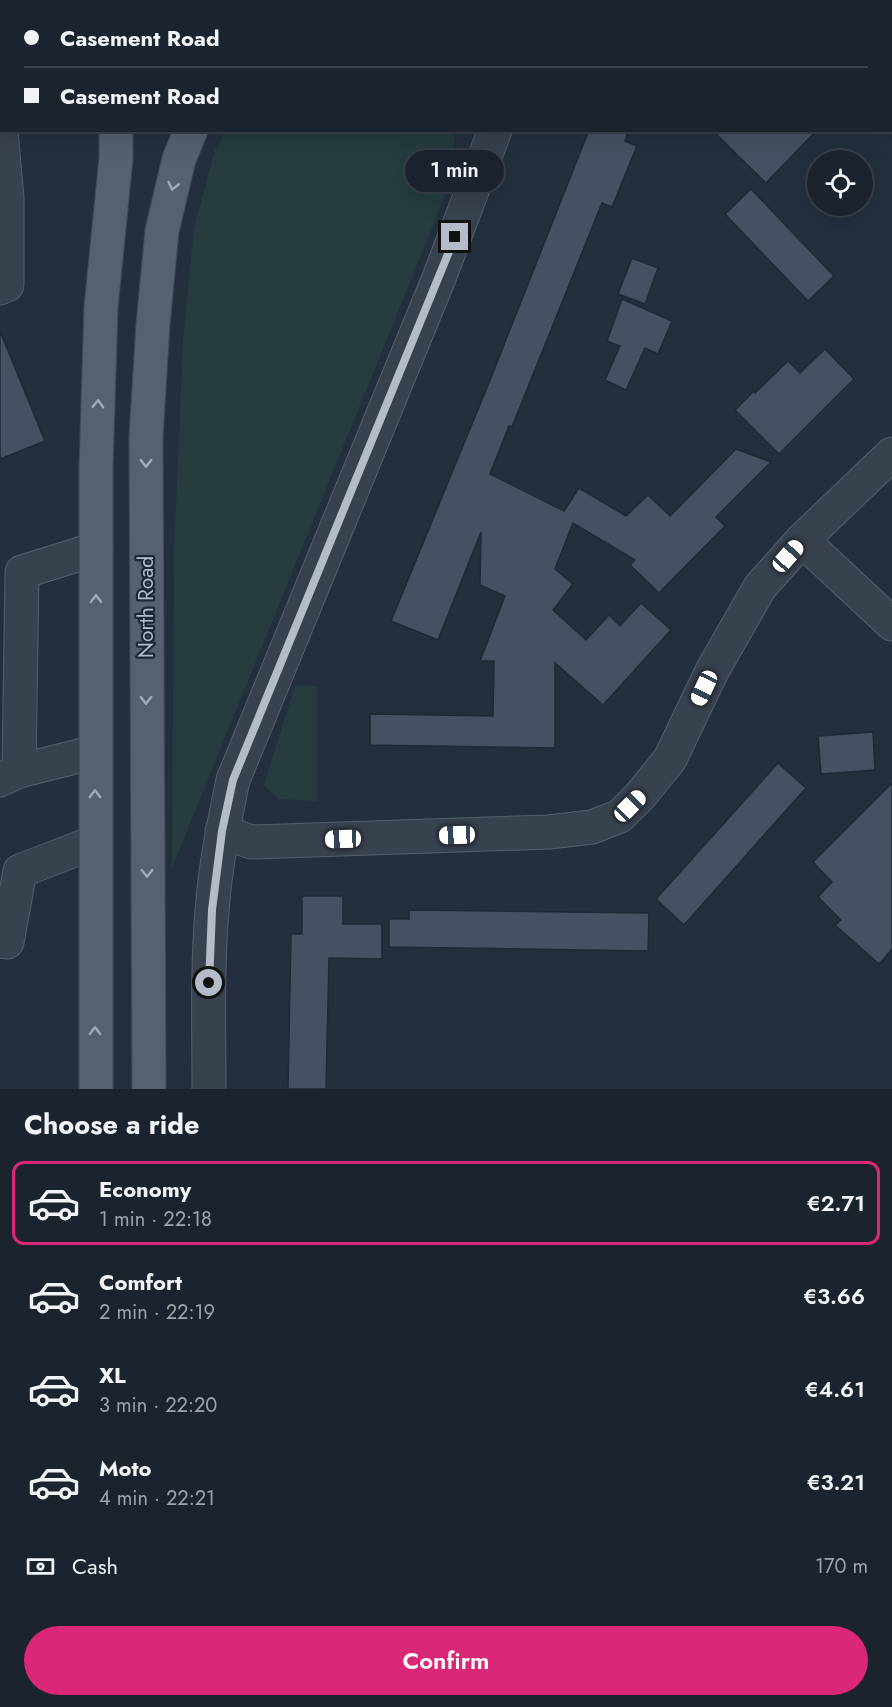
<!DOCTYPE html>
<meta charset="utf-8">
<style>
body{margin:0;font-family:Jost,sans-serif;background:#242b36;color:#f1f3f6;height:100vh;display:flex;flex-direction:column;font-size:22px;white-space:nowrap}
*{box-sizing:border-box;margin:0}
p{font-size:20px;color:#a0a4aa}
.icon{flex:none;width:33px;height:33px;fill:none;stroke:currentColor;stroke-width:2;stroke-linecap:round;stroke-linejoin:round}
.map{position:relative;height:1089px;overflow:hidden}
.details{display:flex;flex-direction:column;background:#1b232e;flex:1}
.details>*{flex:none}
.guide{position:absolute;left:0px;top:0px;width:892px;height:132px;box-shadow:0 6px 24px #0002,0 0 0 2px #39404a;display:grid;align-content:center;height:132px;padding:0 24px;background:#1b232e}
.controls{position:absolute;left:807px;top:150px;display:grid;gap:12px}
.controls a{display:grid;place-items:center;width:66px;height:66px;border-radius:50%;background:#1b232e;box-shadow:0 6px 24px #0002,0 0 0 2px #39404a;font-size:30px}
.end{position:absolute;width:27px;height:27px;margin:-14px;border:8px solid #b4bcc9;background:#111;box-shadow:0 0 0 3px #111}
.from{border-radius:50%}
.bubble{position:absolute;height:42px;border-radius:21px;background:#1b232e;box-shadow:0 6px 24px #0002,0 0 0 2px #39404a;font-size:20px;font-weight:600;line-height:42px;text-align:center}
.car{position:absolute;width:18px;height:36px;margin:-18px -9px;border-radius:8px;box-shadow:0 0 4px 2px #0007;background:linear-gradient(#fff 24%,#345 0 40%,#fff 0 76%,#345 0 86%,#fff 0)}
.guide b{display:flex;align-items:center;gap:21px;height:57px;font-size:22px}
.guide b+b{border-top:2px solid #39404a}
.guide i{width:15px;height:15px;background:#f1f3f6}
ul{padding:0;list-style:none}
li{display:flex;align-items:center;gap:18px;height:84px;margin:0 12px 9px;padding:0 12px;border:3px solid transparent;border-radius:12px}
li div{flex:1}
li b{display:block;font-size:22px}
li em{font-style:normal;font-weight:600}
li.current{border-color:#db2777}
li>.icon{width:54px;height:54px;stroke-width:1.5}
h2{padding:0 24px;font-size:27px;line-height:72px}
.pay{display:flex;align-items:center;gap:15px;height:66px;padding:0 24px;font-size:22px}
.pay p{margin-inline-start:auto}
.cta{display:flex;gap:12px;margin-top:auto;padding:12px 24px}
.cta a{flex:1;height:69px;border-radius:36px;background:#db2777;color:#fff;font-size:24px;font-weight:600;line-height:69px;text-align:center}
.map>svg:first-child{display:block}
</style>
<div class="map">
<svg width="892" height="1089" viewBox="0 0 892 1089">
<rect width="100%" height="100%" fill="#242f3e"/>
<g fill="#263c3f">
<path d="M 226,131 L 455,131 L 449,186 L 172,868 L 174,552 L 183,341 L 194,228 L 215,150 Z"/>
<path d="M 295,686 L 317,686 L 317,801 L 278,799 L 264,785 Z"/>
</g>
<g fill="#455162" stroke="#1f2835" stroke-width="1.5">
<path d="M 589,130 L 629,130 L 625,141 L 637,146 L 612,207 L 602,203 L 512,427 L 509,426 L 490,474 L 564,511 L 579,488 L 626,516 L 648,495 L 670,516 L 736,449 L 771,462 L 716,517 L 725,526 L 659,593 L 630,565 L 635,560 L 573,523 L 555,569 L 573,584 L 553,610 L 586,640 L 609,615 L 620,626 L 641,603 L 671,630 L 603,705 L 555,663 L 555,748 L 370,745 L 370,714 L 493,716 L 494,661 L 480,661 L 505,596 L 480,585 L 481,532 L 438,640 L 391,621 L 488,385 Z"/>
<path d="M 712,130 L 817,130 L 766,183 Z"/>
<path d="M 751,189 L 834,276 L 808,301 L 725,214 Z"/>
<path d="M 632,258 L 658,268 L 645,304 L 618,294 Z"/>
<path d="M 622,299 L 672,321 L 658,354 L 645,348 L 626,390 L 605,380 L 620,346 L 607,341 Z"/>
<path d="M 0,331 L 45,441 L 0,459 Z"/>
<path d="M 825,349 L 854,379 L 779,454 L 735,410 L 754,391 L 755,393 L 788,361 L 800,373 Z"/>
<path d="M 873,732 L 875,770 L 821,774 L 818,736 Z"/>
<path d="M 778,763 L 806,788 L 684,925 L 656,899 Z"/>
<path d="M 892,783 L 892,949 L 879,964 L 835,925 L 841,920 L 818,897 L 832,882 L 813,862 Z"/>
<path d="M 302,896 L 343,896 L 343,924 L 382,924 L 382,959 L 329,958 L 326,1089 L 288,1089 L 291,934 L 302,934 Z"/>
<path d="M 409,910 L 649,913 L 648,951 L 389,947 L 389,919 L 409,919 Z"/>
</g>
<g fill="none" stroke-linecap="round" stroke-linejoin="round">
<g stroke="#565f6c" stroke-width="35">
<g id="minor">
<path d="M 550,2 L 551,0"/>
<path d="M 0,120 L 7,198 L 7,285 L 0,288"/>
<path d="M 802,540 L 892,624"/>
<path d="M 19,771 L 22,572 L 96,549"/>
<path d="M 0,780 L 19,771 L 95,752"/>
<path d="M 222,831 L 251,842 L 549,832 L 592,827 L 620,816 L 640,796 L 670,759 L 712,671 L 760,587 L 802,540 L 892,454"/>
<path d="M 0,941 L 7,942 L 20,871 L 95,842"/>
<path d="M 209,1089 C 209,1030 207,970 212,911 C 215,867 224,823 233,780 L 439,278 L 495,130"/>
</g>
</g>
<g stroke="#414a57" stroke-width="35">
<g id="major">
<path d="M 83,0 L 83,2"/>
<path d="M 0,1 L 1,0"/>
<path d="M 296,2 L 296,0"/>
<path d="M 96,1089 L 96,468 L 101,307 L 116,158 L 116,130"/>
<path d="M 149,1089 L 146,437 L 153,324 L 162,231 L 179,159 L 191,130"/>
</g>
</g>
<use href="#minor" stroke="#38414e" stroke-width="33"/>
<use href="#major" stroke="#56606e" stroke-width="33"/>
</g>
<defs><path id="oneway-chevron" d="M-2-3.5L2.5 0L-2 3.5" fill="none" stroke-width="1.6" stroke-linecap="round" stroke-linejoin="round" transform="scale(1.5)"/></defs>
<g stroke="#a1aab7">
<use href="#oneway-chevron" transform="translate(173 186) rotate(103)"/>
<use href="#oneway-chevron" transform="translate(98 404) rotate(-88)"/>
<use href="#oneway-chevron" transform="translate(146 463) rotate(90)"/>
<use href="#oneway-chevron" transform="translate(96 599) rotate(-90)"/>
<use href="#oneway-chevron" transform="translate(146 700) rotate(90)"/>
<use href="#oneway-chevron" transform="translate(95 794) rotate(-90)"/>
<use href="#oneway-chevron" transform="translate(147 873) rotate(90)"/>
<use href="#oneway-chevron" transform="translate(95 1031) rotate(-90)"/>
</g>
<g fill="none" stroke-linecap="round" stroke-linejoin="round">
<path stroke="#b4bcc9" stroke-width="8" d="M 209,983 L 212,910 L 222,831 L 233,780 L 455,237"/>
</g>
<g text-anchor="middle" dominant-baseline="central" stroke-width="4.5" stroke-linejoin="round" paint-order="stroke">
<g font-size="21" fill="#b4bcc9" stroke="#1d2633">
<text transform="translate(146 607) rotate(-90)">North Road</text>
</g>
</g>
</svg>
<div class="controls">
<a><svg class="icon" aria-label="locate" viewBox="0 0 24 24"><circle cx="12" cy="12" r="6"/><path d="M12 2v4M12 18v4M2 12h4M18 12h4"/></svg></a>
</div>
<i class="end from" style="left:209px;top:983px"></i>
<i class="end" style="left:455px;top:237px"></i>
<div class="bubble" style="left:405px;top:150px;width:99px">1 min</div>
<i class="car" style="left:788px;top:556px;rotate:42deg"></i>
<i class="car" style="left:704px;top:688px;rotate:205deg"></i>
<i class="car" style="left:630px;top:806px;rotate:45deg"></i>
<i class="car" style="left:457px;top:835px;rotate:268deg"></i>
<i class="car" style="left:343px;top:839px;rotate:268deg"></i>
<div class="guide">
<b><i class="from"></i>Casement Road</b>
<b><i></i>Casement Road</b>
</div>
</div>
<section class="details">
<h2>Choose a ride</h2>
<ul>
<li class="current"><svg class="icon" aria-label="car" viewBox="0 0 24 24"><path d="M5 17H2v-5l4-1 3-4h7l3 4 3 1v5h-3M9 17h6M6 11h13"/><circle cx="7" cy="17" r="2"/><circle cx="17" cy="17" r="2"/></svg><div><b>Economy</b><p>1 min · 22:18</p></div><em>€2.71</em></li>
<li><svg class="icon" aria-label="car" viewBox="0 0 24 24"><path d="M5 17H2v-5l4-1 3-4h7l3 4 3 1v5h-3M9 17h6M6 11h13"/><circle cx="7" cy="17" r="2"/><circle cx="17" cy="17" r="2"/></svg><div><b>Comfort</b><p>2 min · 22:19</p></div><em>€3.66</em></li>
<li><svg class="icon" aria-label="car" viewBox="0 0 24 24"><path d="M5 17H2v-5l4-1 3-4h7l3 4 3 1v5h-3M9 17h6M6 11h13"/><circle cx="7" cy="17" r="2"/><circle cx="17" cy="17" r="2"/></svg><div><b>XL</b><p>3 min · 22:20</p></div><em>€4.61</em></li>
<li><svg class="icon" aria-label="car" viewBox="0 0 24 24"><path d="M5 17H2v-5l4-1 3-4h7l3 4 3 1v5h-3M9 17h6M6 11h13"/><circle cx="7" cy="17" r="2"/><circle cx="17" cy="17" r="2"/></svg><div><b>Moto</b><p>4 min · 22:21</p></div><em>€3.21</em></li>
</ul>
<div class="pay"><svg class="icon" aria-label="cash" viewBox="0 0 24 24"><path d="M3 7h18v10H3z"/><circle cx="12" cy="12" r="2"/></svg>Cash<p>170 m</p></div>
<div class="cta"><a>Confirm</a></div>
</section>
